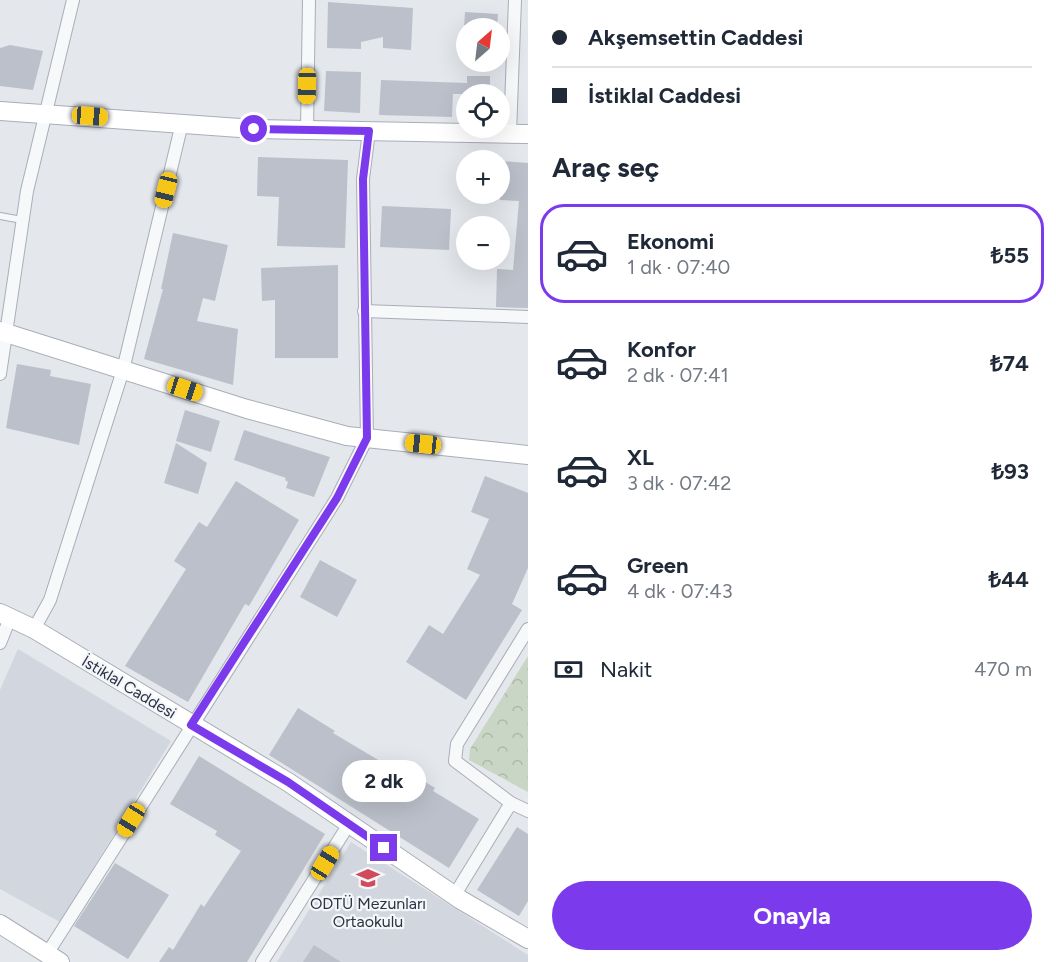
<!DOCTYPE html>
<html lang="tr">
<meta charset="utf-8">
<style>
body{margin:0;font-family:Figtree,sans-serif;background:#f6f6f7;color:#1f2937;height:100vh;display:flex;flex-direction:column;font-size:22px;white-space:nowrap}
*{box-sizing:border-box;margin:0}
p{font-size:20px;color:#747a83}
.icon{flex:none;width:33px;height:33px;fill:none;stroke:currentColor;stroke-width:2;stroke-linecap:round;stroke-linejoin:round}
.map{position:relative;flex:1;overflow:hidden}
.side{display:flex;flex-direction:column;background:#fff;width:528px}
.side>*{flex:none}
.banner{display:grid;align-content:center;height:132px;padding:0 24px;background:#fff}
.needle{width:39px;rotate:28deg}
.controls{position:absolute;left:456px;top:18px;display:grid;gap:12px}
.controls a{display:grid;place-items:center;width:54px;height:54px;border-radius:50%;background:#fff;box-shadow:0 6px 24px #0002;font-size:30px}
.end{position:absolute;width:27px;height:27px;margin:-14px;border:8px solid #7c3aed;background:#fff;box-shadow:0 0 0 3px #fff}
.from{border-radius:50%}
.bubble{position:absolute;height:42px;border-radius:21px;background:#fff;box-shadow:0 6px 24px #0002;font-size:20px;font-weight:700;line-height:42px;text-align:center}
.car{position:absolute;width:18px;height:36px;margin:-18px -9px;border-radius:8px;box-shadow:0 0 4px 2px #0007;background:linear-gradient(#f5c518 24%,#345 0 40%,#f5c518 0 76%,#345 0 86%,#f5c518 0)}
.banner b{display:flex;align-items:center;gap:21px;height:57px;font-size:22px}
.banner b+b{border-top:2px solid #e0e1e3}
.banner i{width:15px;height:15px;background:#1f2937}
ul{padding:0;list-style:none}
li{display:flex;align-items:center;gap:18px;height:99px;margin:0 12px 9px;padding:0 12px;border:3px solid transparent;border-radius:24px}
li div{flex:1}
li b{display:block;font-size:22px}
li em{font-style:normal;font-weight:700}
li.on{border-color:#7c3aed}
li>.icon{width:54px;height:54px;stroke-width:1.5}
h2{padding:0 24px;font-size:27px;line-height:72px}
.pay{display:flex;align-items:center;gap:15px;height:66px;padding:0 24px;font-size:22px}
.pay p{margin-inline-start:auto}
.primary-button{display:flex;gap:12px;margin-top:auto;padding:12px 24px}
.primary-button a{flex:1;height:69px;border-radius:36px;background:#7c3aed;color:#fff;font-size:24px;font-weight:700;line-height:69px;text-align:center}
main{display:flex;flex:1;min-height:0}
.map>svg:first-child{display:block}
</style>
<main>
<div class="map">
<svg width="528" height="962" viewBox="0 0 528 962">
<defs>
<pattern id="forest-crowns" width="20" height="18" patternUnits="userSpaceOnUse" patternTransform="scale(1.5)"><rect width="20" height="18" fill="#c9d6c5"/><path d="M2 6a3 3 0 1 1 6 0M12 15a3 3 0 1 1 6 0" fill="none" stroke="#adb8ab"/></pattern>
</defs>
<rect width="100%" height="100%" fill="#e4e7ec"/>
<g fill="#d2d6de">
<path d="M 18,649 L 171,741 L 60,922 L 0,889 L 0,690 Z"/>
<path d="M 351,842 L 528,955 L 528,962 L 277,962 Z"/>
</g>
<path fill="url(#forest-crowns)" d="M 528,656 L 528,792 L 469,760 L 470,749 Z"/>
<g fill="#bbc0ca">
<path d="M 328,2 L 413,8 L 411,50 L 383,48 L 383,37 L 361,42 L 361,49 L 327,48 Z"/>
<path d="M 465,12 L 498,14 L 497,28 L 464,28 Z"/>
<path d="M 10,45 L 43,51 L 33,90 L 0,86 L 0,48 Z"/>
<path d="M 326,71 L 361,72 L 360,113 L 324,111 Z"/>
<path d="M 467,76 L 490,76 L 490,94 L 453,94 L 452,117 L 379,115 L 381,80 L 467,83 Z"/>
<path d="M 258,157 L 348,160 L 345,248 L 277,246 L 279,197 L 257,196 Z"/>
<path d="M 500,161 L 528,163 L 528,308 L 496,307 L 497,269 L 513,270 L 519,201 L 500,200 Z"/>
<path d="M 382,206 L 451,209 L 449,250 L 380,247 Z"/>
<path d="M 173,233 L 228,245 L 215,301 L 203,298 L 197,321 L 238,329 L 233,385 L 144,359 L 163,289 L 161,289 Z"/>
<path d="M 338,265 L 338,358 L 275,358 L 275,300 L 262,301 L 261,268 Z"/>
<path d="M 17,364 L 51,370 L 50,376 L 91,384 L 79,445 L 6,428 Z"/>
<path d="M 185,410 L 220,421 L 211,452 L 176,441 Z"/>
<path d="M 244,430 L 330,457 L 314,497 L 286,488 L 288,482 L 285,480 L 286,478 L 234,460 Z"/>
<path d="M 176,443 L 207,463 L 198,494 L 164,483 Z"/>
<path d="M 485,476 L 528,493 L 528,568 L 512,604 L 522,610 L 466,700 L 406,662 L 429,625 L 443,634 L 480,575 L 467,569 L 489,519 L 471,512 Z"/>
<path d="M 236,481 L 299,520 L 249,606 L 245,604 L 188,702 L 125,666 L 186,569 L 174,561 L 199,522 L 207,527 Z"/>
<path d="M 320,560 L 357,580 L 337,617 L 300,597 Z"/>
<path d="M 298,708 L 335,731 L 333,733 L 395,770 L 398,765 L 435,788 L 433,791 L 479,819 L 449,868 L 269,755 Z"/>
<path d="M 199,756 L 325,834 L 247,962 L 159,962 L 169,947 L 173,950 L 201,904 L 204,907 L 241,851 L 215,835 L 217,831 L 170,804 Z"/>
<path d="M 517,827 L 528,834 L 528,901 L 519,916 L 477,890 Z"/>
<path d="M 115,863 L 169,895 L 128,959 L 74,926 Z"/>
<path d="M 314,945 L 341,962 L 303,962 Z"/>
</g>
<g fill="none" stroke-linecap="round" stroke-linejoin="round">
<g stroke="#a9aeb7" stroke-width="8">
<path id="lane" d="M 0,216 L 22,220"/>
</g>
<g stroke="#a9aeb7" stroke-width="14">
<g id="street">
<path d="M 307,130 L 309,0"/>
<path d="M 510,133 L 515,0"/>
<path d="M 364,311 L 528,317"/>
<path d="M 0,374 L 27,191 L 73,0"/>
<path d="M 34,629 L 50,600 L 123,370 L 182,123"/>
<path d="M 0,643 L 10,618"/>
<path d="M 511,803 L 455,761 L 457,744 L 528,629"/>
<path d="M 454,896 L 511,803 L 528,811"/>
<path d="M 47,954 L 337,498 L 367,438 L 363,179 L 369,131"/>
<path d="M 262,962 L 349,824"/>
</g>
</g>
<g stroke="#a9aeb7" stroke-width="20">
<g id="secondary">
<path d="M 0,111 L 254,129 L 528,134"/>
<path d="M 0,331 L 247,409 L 347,436 L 528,455"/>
<path d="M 0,613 L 34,629 L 288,782 L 461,900 L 528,939"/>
<path d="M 0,924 L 60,962"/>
</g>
</g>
<use href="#lane" stroke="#f7f8fa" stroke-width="6"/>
<use href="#street" stroke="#f7f8fa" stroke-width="12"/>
<use href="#secondary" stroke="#fff" stroke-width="18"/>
</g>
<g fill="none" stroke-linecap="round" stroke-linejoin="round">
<path stroke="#7c3aed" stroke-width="8" d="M 254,129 L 369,131 L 363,179 L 367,438 L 337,498 L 191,725 L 288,782 L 384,848"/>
</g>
<defs>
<g id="school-bare" transform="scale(1.8)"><path d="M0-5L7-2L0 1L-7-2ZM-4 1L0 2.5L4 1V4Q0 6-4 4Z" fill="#d1495b" stroke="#f4f6f9" stroke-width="2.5" paint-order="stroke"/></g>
</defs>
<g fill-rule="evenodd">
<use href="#school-bare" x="368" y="878"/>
</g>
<g text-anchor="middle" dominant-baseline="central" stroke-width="4.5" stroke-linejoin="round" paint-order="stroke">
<g font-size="16" fill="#2b3445" stroke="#f4f6f9">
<text transform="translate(129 687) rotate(31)">İstiklal Caddesi</text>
</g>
<g font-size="16" fill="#2b3445" stroke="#f4f6f9">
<text x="368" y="903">ODTÜ Mezunları<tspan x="368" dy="18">Ortaokulu</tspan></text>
</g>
</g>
</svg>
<div class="controls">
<a><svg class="needle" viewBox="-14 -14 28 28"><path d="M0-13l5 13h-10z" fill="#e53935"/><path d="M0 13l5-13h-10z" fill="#747a83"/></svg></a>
<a><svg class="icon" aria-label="locate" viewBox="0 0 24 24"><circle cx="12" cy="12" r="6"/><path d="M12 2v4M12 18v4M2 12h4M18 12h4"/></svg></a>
<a>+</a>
<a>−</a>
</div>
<i class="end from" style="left:254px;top:129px"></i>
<i class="end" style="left:384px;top:848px"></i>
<div class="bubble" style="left:342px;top:760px;width:84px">2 dk</div>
<i class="car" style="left:307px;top:86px;rotate:181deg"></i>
<i class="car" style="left:90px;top:116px;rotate:94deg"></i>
<i class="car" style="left:166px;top:190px;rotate:194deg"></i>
<i class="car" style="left:185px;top:389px;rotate:108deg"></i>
<i class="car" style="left:423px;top:444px;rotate:276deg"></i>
<i class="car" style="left:131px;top:820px;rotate:212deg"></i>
<i class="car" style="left:325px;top:863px;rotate:32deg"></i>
</div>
<section class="side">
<div class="banner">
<b><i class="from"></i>Akşemsettin Caddesi</b>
<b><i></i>İstiklal Caddesi</b>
</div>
<h2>Araç seç</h2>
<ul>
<li class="on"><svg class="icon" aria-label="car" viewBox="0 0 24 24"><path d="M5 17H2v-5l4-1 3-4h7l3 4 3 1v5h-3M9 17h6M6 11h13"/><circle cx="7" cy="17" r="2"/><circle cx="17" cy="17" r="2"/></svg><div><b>Ekonomi</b><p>1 dk · 07:40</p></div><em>₺55</em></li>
<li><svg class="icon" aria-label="car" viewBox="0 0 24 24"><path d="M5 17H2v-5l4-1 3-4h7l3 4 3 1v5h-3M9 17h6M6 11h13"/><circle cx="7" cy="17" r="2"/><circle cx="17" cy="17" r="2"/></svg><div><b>Konfor</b><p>2 dk · 07:41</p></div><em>₺74</em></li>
<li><svg class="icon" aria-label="car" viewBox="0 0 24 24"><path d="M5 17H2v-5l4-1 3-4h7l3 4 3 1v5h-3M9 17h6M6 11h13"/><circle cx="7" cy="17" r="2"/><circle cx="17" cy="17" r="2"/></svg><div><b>XL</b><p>3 dk · 07:42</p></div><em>₺93</em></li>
<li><svg class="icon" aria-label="car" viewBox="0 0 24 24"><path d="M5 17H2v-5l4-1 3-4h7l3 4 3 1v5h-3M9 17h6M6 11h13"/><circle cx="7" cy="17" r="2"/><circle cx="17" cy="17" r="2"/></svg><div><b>Green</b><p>4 dk · 07:43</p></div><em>₺44</em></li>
</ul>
<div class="pay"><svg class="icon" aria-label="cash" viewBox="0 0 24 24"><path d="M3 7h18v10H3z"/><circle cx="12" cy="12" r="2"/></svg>Nakit<p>470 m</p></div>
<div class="primary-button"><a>Onayla</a></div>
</section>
</main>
